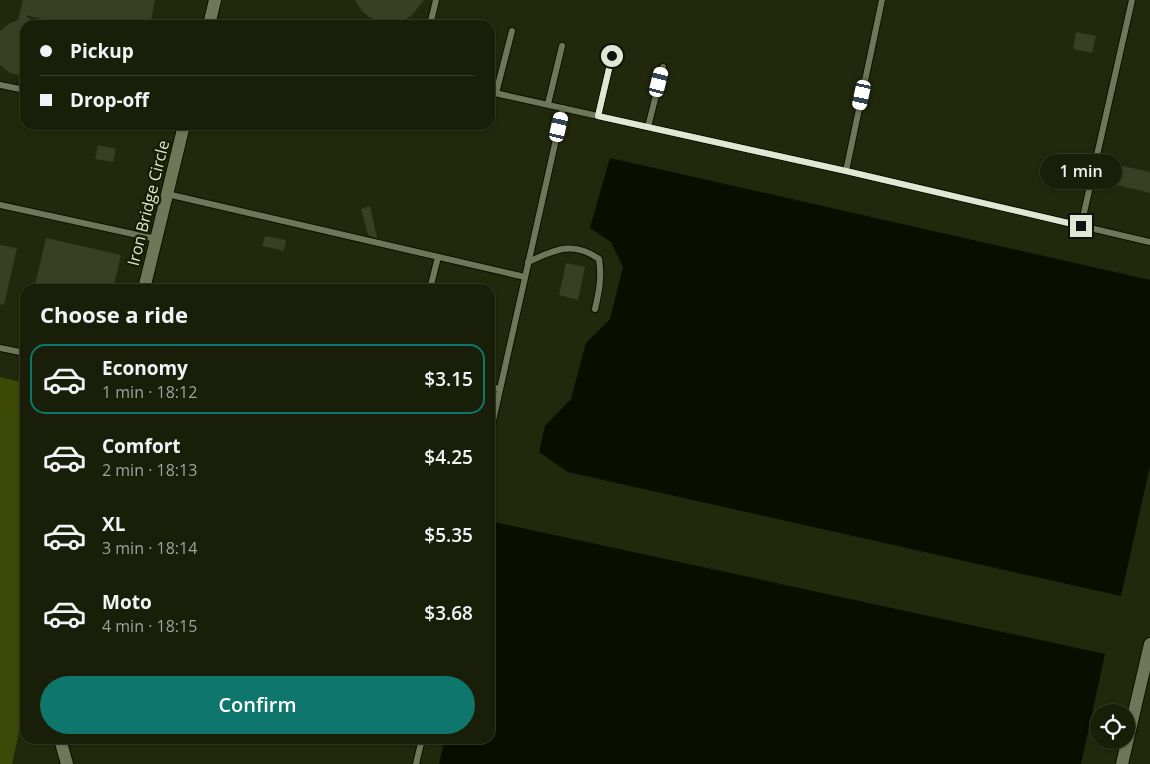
<!DOCTYPE html>
<meta charset="utf-8">
<style>
body{margin:0;font-family:"Open Sans",sans-serif;background:#262b16;color:#f1f3f6;height:100vh;display:flex;flex-direction:column;font-size:19px;white-space:nowrap}
*{box-sizing:border-box;margin:0}
p{font-size:16px;color:#9fa29c}
.icon{flex:none;width:28px;height:28px;fill:none;stroke:currentColor;stroke-width:2;stroke-linecap:round;stroke-linejoin:round}
.map{position:relative;flex:1;overflow:hidden}
.drawer{position:absolute;left:20px;top:284px;width:475px;height:460px;display:flex;flex-direction:column;background:#191e08;border-radius:15px;box-shadow:0 1px 4px #0004,0 0 0 1px #373c29}
.drawer>*{flex:none}
.banner{position:absolute;left:20px;top:20px;width:475px;height:110px;border-radius:15px;box-shadow:0 1px 4px #0004,0 0 0 1px #373c29;display:grid;align-content:center;height:110px;padding:0 20px;background:#191e08}
.tools{position:absolute;left:1090px;top:704px;display:grid;gap:10px}
.tools a{display:grid;place-items:center;width:45px;height:45px;border-radius:50%;background:#191e08;box-shadow:0 1px 4px #0004,0 0 0 1px #373c29;font-size:25px}
.end{position:absolute;width:22px;height:22px;margin:-11px;border:6px solid #e1e6d5;background:#111;box-shadow:0 0 0 2px #111}
.from{border-radius:50%}
.bubble{position:absolute;height:35px;border-radius:18px;background:#191e08;box-shadow:0 1px 4px #0004,0 0 0 1px #373c29;font-size:16px;font-weight:600;line-height:35px;text-align:center}
.car{position:absolute;width:15px;height:30px;margin:-15px -8px;border-radius:6px;box-shadow:0 0 4px 1px #0007;background:linear-gradient(#fff 24%,#345 0 40%,#fff 0 76%,#345 0 86%,#fff 0)}
.banner b{display:flex;align-items:center;gap:18px;height:48px;font-size:19px}
.banner b+b{border-top:1px solid #373c29}
.banner i{width:12px;height:12px;background:#f1f3f6}
ul{padding:0;list-style:none}
li{display:flex;align-items:center;gap:15px;height:70px;margin:0 10px 8px;padding:0 10px;border:2px solid transparent;border-radius:15px}
li div{flex:1}
li b{display:block;font-size:19px}
li em{font-style:normal;font-weight:600}
li.on{border-color:#0f766e}
li>.icon{width:45px;height:45px;stroke-width:1.5}
h2{padding:0 20px;font-size:22px;line-height:60px}
.button{display:flex;gap:10px;margin-top:auto;padding:10px 20px}
.button a{flex:1;height:58px;border-radius:30px;background:#0f766e;color:#fff;font-size:20px;font-weight:600;line-height:58px;text-align:center}
.map>svg:first-child{display:block}
</style>
<div class="map">
<svg width="1150" height="764" viewBox="0 0 1150 764">
<rect width="100%" height="100%" fill="#21280b"/>
<path fill="#3c4907" d="M 0,377 L 25,383 L 25,705 L 12,764 L 0,764 Z"/>
<g fill="#090e00">
<path d="M 610,158 L 1150,280 L 1150,466 L 1121,596 L 568,472 L 539,452 L 545,426 L 571,399 L 586,343 L 610,319 L 623,267 L 611,242 L 590,228 Z"/>
<path d="M 494,522 L 1105,654 L 1081,764 L 439,764 L 445,739 L 490,739 L 490,538 Z"/>
</g>
<g fill="#384023">
<path d="M 23,0 L 155,0 L 150,25 L 68,25 L 25,15 L 37,25 L 25,25 L 25,76 L 10,73 L 0,65 L 0,31 L 10,23 L 18,20 Z"/>
<path d="M 355,0 L 424,0 L 412,15 L 404,20 L 386,23 L 369,17 L 362,11 Z"/>
<path d="M 1076,32 L 1096,36 L 1092,53 L 1073,49 Z"/>
<path d="M 98,145 L 116,149 L 113,162 L 95,159 Z"/>
<path d="M 1114,164 L 1150,172 L 1150,193 L 1109,183 Z"/>
<path d="M 370,206 L 377,238 L 368,235 L 361,209 Z"/>
<path d="M 265,236 L 286,240 L 284,251 L 262,246 Z"/>
<path d="M 46,238 L 121,255 L 113,289 L 34,289 Z"/>
<path d="M 0,245 L 17,248 L 4,305 L 0,304 Z"/>
<path d="M 566,263 L 585,267 L 578,300 L 559,295 Z"/>
</g>
<g fill="none" stroke-linecap="round" stroke-linejoin="round">
<g stroke="#0b1000" stroke-width="8">
<g id="service">
<path d="M 430,25 L 436,0"/>
<path d="M 0,85 L 25,90"/>
<path d="M 490,92 L 846,171 L 1150,242"/>
<path d="M 496,93 L 512,31"/>
<path d="M 548,104 L 562,46"/>
<path d="M 598,116 L 612,56"/>
<path d="M 648,127 L 663,67"/>
<path d="M 846,171 L 882,0"/>
<path d="M 167,194 L 525,277"/>
<path d="M 0,205 L 156,239"/>
<path d="M 1081,226 L 1132,0"/>
<path d="M 528,262 C 554,250 573,240 599,259 C 602,277 599,292 595,309"/>
<path d="M 430,289 L 438,257"/>
<path d="M 0,348 L 25,353"/>
<path d="M 490,386 L 500,389"/>
<path d="M 490,434 L 563,108"/>
<path d="M 416,764 L 422,739"/>
</g>
</g>
<g stroke="#0b1000" stroke-width="14">
<g id="minor">
<path d="M 209,25 L 215,0"/>
<path d="M 144,289 L 184,125"/>
<path d="M 60,739 L 67,764"/>
<path d="M 1122,764 L 1150,644"/>
</g>
</g>
<use href="#service" stroke="#6e7758" stroke-width="6"/>
<use href="#minor" stroke="#6e7758" stroke-width="12"/>
</g>
<g fill="none" stroke-linecap="round" stroke-linejoin="round">
<path stroke="#e1e6d5" stroke-width="6" d="M 612,56 L 598,116 L 846,171 L 1081,226"/>
</g>
<g text-anchor="middle" dominant-baseline="central" stroke-width="5" stroke-linejoin="round" paint-order="stroke">
<g font-size="16" fill="#e1e6d5" stroke="#181e03">
<text transform="translate(148 203) rotate(-76)">Iron Bridge Circle</text>
</g>
</g>
</svg>
<div class="tools">
<a><svg class="icon" aria-label="locate" viewBox="0 0 24 24"><circle cx="12" cy="12" r="6"/><path d="M12 2v4M12 18v4M2 12h4M18 12h4"/></svg></a>
</div>
<i class="end from" style="left:612px;top:56px"></i>
<i class="end" style="left:1081px;top:226px"></i>
<div class="bubble" style="left:1040px;top:154px;width:82px">1 min</div>
<i class="car" style="left:659px;top:82px;rotate:14deg"></i>
<i class="car" style="left:862px;top:95px;rotate:192deg"></i>
<i class="car" style="left:559px;top:127px;rotate:13deg"></i>
<div class="banner">
<b><i class="from"></i>Pickup</b>
<b><i></i>Drop-off</b>
</div>
<section class="drawer">
<h2>Choose a ride</h2>
<ul>
<li class="on"><svg class="icon" aria-label="car" viewBox="0 0 24 24"><path d="M5 17H2v-5l4-1 3-4h7l3 4 3 1v5h-3M9 17h6M6 11h13"/><circle cx="7" cy="17" r="2"/><circle cx="17" cy="17" r="2"/></svg><div><b>Economy</b><p>1 min · 18:12</p></div><em>$3.15</em></li>
<li><svg class="icon" aria-label="car" viewBox="0 0 24 24"><path d="M5 17H2v-5l4-1 3-4h7l3 4 3 1v5h-3M9 17h6M6 11h13"/><circle cx="7" cy="17" r="2"/><circle cx="17" cy="17" r="2"/></svg><div><b>Comfort</b><p>2 min · 18:13</p></div><em>$4.25</em></li>
<li><svg class="icon" aria-label="car" viewBox="0 0 24 24"><path d="M5 17H2v-5l4-1 3-4h7l3 4 3 1v5h-3M9 17h6M6 11h13"/><circle cx="7" cy="17" r="2"/><circle cx="17" cy="17" r="2"/></svg><div><b>XL</b><p>3 min · 18:14</p></div><em>$5.35</em></li>
<li><svg class="icon" aria-label="car" viewBox="0 0 24 24"><path d="M5 17H2v-5l4-1 3-4h7l3 4 3 1v5h-3M9 17h6M6 11h13"/><circle cx="7" cy="17" r="2"/><circle cx="17" cy="17" r="2"/></svg><div><b>Moto</b><p>4 min · 18:15</p></div><em>$3.68</em></li>
</ul>
<div class="button"><a>Confirm</a></div>
</section>
</div>
